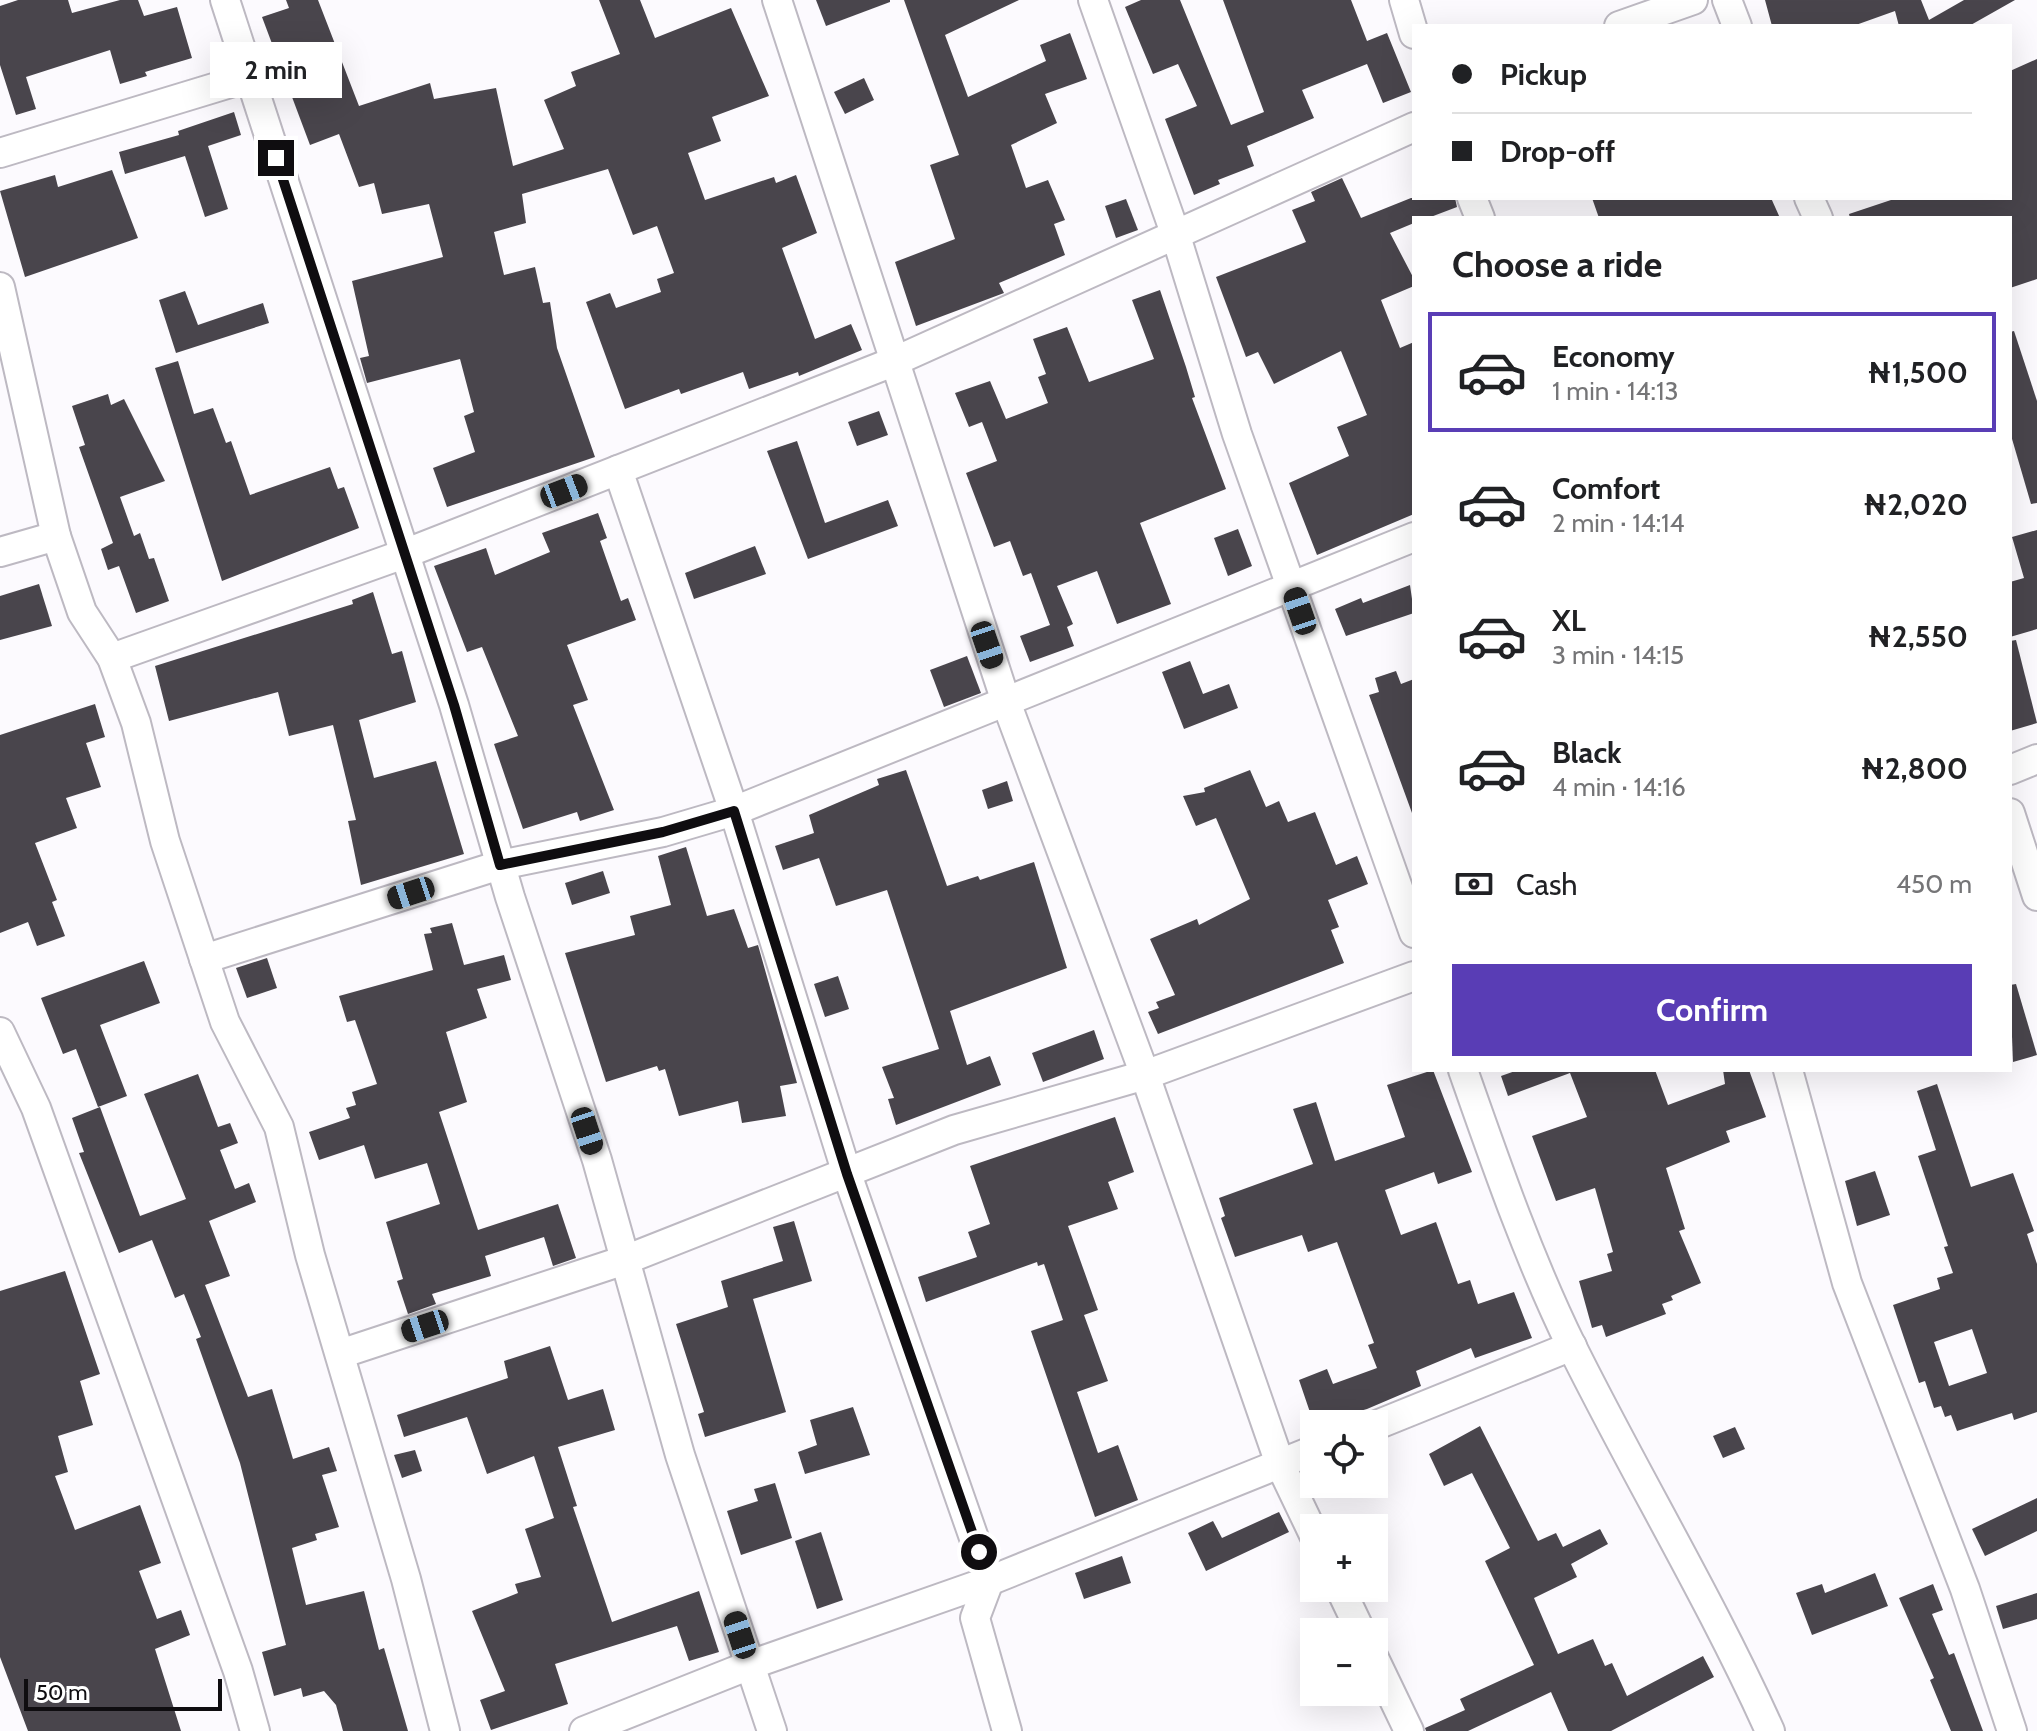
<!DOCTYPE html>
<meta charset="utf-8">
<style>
body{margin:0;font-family:Cabin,sans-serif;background:#f6f6f6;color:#202124;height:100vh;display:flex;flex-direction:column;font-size:30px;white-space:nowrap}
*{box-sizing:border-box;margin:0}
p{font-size:26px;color:#757577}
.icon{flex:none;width:44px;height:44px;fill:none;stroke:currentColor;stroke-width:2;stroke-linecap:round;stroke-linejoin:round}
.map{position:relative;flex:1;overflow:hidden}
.drawer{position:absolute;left:1412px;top:216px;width:600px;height:856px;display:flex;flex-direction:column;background:#fff;border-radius:0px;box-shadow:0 8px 32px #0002}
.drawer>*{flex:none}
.hud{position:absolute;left:1412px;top:24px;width:600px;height:176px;border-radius:0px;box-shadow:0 8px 32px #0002;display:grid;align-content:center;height:176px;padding:0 40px;background:#fff}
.tools{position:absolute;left:1300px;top:1410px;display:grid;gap:16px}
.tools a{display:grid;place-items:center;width:88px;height:88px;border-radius:0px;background:#fff;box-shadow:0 8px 32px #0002;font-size:40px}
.scale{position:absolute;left:24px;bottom:20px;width:198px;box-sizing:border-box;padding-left:8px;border:4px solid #0f0d10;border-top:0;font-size:22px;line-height:28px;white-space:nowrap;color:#0f0d10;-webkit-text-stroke:6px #fff;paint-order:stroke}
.end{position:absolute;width:36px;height:36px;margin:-18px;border:10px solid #0f0d10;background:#fff;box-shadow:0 0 0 4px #fff}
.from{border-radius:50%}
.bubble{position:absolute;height:56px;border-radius:0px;background:#fff;box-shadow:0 8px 32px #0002;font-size:26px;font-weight:700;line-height:56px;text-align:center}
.car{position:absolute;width:24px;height:48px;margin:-24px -12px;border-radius:10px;box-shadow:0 0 6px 2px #0007;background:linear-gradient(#222 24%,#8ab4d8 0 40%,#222 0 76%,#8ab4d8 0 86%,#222 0)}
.hud b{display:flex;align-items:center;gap:28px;height:76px;font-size:30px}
.hud b+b{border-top:2px solid #e0e0e0}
.hud i{width:20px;height:20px;background:#202124}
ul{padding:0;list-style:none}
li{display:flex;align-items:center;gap:24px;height:120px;margin:0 16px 12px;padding:0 24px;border:4px solid transparent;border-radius:0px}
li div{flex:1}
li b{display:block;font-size:30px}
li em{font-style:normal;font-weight:700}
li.on{border-color:#593db5}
li>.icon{width:72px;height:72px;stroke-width:1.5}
h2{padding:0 40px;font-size:36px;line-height:96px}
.pay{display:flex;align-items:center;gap:20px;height:88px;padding:0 40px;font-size:30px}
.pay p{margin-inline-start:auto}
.primary-button{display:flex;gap:16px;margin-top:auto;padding:16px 40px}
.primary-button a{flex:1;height:92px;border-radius:0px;background:#593db5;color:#fff;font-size:32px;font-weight:700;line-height:92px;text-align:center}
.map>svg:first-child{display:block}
</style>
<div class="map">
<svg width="2037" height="1731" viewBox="0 0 2037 1731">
<rect width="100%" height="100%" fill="#fcfafe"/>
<g fill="#49454c" fill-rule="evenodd">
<path d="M 18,0 L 68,0 L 72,13 L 120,0 L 138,0 L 144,16 L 177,7 L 192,58 L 145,72 L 147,76 L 120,84 L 110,50 L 26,77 L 36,109 L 16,115 L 0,65 L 0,6 Z"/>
<path d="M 286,0 L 318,0 L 359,106 L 430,83 L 434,99 L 496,88 L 513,166 L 564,149 L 544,100 L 576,86 L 571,72 L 620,54 L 599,0 L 640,0 L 655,38 L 731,8 L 769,96 L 712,117 L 721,141 L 688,153 L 705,200 L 774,177 L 776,183 L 796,175 L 817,233 L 782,248 L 815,339 L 851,324 L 862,350 L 799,376 L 798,372 L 749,389 L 743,372 L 681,394 L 679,389 L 625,409 L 586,302 L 610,293 L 616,308 L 661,292 L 657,279 L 674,273 L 657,226 L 633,235 L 608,169 L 522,194 L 526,223 L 494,232 L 504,275 L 535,267 L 543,303 L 550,302 L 557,348 L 595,457 L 447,507 L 433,468 L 475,452 L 464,416 L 474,412 L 460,359 L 367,383 L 360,358 L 369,356 L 352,281 L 443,257 L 429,204 L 382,214 L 374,183 L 359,187 L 339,134 L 310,145 L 262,17 L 289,8 Z"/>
<path d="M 816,0 L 890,0 L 890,2 L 826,26 Z"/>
<path d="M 904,0 L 1019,0 L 945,35 L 968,97 L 1046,61 L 1040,45 L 1070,33 L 1087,79 L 1045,94 L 1057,123 L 1011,145 L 1026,188 L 1048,180 L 1065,220 L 1054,224 L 1065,255 L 999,283 L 1004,293 L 916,326 L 895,262 L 955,239 L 930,165 L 959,155 Z"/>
<path d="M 1141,0 L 1180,0 L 1231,125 L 1264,112 L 1223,0 L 1351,0 L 1367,41 L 1387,33 L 1411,92 L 1383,103 L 1367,64 L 1302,90 L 1314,118 L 1247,146 L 1254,166 L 1218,180 L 1220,184 L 1194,195 L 1165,119 L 1197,106 L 1178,64 L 1153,74 L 1125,7 Z"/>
<path d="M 1765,0 L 1921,0 L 1929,20 L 1964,0 L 2015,0 L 1969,26 L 1899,26 L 1895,11 L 1853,26 L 1772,26 Z"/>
<path d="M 2037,59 L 2037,279 L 2010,288 L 2010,218 L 1850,218 L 1849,214 L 1897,198 L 2010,198 L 2010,71 Z"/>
<path d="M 864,78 L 874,100 L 845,114 L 834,92 Z"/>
<path d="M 234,112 L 241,135 L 208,146 L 228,209 L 205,217 L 185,156 L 125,174 L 119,152 L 179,135 L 178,131 Z"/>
<path d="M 112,170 L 138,238 L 25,277 L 0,191 L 55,175 L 58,187 Z"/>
<path d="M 1342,178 L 1361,218 L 1411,198 L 1455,198 L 1457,207 L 1428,218 L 1414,218 L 1414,223 L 1390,233 L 1414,279 L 1414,286 L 1381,300 L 1400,348 L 1414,342 L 1414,514 L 1317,555 L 1289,483 L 1349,456 L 1337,427 L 1367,415 L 1341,351 L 1274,384 L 1258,352 L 1246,357 L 1216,277 L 1306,242 L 1292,210 L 1315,201 L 1311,192 Z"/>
<path d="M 1592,198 L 1771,198 L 1780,218 L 1599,218 Z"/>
<path d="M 1126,199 L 1138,230 L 1116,238 L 1105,206 Z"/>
<path d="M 1160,290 L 1186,367 L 1195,397 L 1192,398 L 1226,489 L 1140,523 L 1171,604 L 1117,624 L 1097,571 L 1057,586 L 1073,624 L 1067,627 L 1074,646 L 1030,662 L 1020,636 L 1050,625 L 1031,573 L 1023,576 L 1010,541 L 994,547 L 966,473 L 997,461 L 982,422 L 969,427 L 955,393 L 990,381 L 1006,419 L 1048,403 L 1038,377 L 1046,374 L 1033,339 L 1067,327 L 1089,382 L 1154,359 L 1132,300 Z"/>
<path d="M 185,291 L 198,325 L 263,303 L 269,323 L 176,353 L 159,300 Z"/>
<path d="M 2014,331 L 2037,401 L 2037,503 L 2031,504 L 2010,432 L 2010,332 Z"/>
<path d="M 178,361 L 194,414 L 213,408 L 226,443 L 231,441 L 250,495 L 330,467 L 338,489 L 344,487 L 359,528 L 222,581 L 155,368 Z"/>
<path d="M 108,394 L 111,405 L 124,399 L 165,481 L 120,497 L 134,536 L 140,533 L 149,559 L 154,558 L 169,601 L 136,613 L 119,566 L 108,570 L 101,549 L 113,543 L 79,447 L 85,445 L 72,406 Z"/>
<path d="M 879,411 L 888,435 L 857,446 L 848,422 Z"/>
<path d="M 797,441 L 825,523 L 888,500 L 898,526 L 808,559 L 767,451 Z"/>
<path d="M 598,513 L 607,538 L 600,541 L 621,601 L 628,598 L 636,620 L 567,645 L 588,700 L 573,705 L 614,810 L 580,821 L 577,812 L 523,829 L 494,744 L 518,736 L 482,647 L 467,652 L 434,566 L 486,548 L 495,575 L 550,552 L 542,533 Z"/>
<path d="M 1238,529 L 1252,566 L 1228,576 L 1214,538 Z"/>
<path d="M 2037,530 L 2037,629 L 2010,637 L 2010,582 L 2024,578 L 2012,537 Z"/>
<path d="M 755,546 L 766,574 L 694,599 L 685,573 Z"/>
<path d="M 39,584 L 52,626 L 0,640 L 0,596 Z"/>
<path d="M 1410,585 L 1414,613 L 1346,636 L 1335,609 L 1361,598 L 1363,603 Z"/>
<path d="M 373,592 L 392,654 L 402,651 L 416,702 L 359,720 L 374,778 L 436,761 L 464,854 L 361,885 L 348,821 L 356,820 L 333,725 L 289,736 L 278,692 L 169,721 L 155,666 L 353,604 L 352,600 Z"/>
<path d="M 2016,640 L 2037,723 L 2010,731 L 2010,641 Z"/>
<path d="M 967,656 L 981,693 L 944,707 L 930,670 Z"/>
<path d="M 1190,661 L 1203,694 L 1229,684 L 1238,708 L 1184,729 L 1162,672 Z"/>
<path d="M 1396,671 L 1401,684 L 1414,679 L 1412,813 L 1369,695 L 1379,692 L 1375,678 Z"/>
<path d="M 95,704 L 105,737 L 86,743 L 101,787 L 66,798 L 77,828 L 35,843 L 57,900 L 52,902 L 65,936 L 37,946 L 28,922 L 0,933 L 0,735 Z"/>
<path d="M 906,770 L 947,886 L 978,876 L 980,880 L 1034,862 L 1067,968 L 950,1011 L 967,1065 L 990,1056 L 1001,1085 L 896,1125 L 888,1099 L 894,1098 L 882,1067 L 939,1049 L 887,890 L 836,906 L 819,858 L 783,870 L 775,846 L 814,833 L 809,815 L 879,785 L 877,779 Z"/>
<path d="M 1250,770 L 1266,807 L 1279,801 L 1288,822 L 1315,812 L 1336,865 L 1357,856 L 1368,884 L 1328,900 L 1339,927 L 1331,930 L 1344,963 L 1158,1034 L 1148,1012 L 1159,1008 L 1156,1002 L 1175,995 L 1150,939 L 1197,919 L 1199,925 L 1250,899 L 1216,818 L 1196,826 L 1183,796 L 1205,792 L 1204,788 Z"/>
<path d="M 1007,781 L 1013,801 L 988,809 L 982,790 Z"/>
<path d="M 686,847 L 707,916 L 734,909 L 748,948 L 758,945 L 797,1083 L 780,1086 L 786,1116 L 742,1123 L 738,1101 L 679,1116 L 665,1069 L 659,1071 L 657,1066 L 606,1082 L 565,953 L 635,935 L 630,916 L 671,905 L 658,856 Z"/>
<path d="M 603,871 L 610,893 L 572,905 L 565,883 Z"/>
<path d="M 452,923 L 464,965 L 504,955 L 511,980 L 477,989 L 487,1018 L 446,1032 L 467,1102 L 439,1112 L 478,1230 L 558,1204 L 576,1258 L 553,1266 L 544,1237 L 485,1256 L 491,1276 L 432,1294 L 436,1304 L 408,1314 L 397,1281 L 403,1279 L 386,1222 L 440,1204 L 427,1163 L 375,1179 L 364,1145 L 319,1160 L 309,1132 L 350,1118 L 346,1108 L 356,1105 L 352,1092 L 377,1084 L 355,1020 L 347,1022 L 339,996 L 433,970 L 424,934 L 432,933 L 430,928 Z"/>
<path d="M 267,958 L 277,988 L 247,998 L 236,968 Z"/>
<path d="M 144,961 L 160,1003 L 100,1025 L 127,1096 L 98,1107 L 76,1049 L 63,1054 L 41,998 Z"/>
<path d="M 838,976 L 849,1009 L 825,1017 L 814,984 Z"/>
<path d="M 2016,984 L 2037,1055 L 2013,1062 L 2010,985 Z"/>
<path d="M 1094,1030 L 1104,1059 L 1043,1082 L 1032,1053 Z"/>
<path d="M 1433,1070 L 1472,1172 L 1438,1184 L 1434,1172 L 1385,1190 L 1401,1235 L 1436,1222 L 1458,1284 L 1470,1280 L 1478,1304 L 1514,1292 L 1532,1338 L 1475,1358 L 1471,1348 L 1416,1371 L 1421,1386 L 1367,1409 L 1314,1424 L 1299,1380 L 1327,1369 L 1333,1384 L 1377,1368 L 1368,1345 L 1374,1343 L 1337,1242 L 1308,1252 L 1302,1235 L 1235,1257 L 1221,1218 L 1225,1216 L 1219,1198 L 1313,1164 L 1293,1109 L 1316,1102 L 1335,1161 L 1405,1137 L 1387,1085 Z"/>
<path d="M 1518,1070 L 1655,1070 L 1668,1105 L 1725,1084 L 1723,1070 L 1749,1070 L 1766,1117 L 1726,1131 L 1730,1142 L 1666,1168 L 1685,1229 L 1679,1231 L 1701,1283 L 1671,1296 L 1673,1300 L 1662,1304 L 1666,1314 L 1606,1337 L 1602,1325 L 1592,1328 L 1579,1281 L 1612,1271 L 1607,1254 L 1613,1252 L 1595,1188 L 1556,1201 L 1532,1136 L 1587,1117 L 1570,1073 L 1508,1096 L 1501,1076 Z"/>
<path d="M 198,1074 L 218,1127 L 230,1123 L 238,1143 L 220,1150 L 235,1189 L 249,1183 L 256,1202 L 209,1221 L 230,1276 L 205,1285 L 248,1397 L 272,1389 L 293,1459 L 329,1447 L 337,1471 L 322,1475 L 339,1527 L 315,1534 L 317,1540 L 292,1548 L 306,1605 L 364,1591 L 379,1650 L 384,1648 L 408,1731 L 343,1731 L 336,1705 L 324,1691 L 303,1697 L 301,1688 L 274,1696 L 262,1652 L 286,1645 L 240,1463 L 196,1339 L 201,1337 L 184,1294 L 175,1298 L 152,1240 L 119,1253 L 79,1153 L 84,1152 L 72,1118 L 100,1107 L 140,1216 L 186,1199 L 144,1094 Z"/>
<path d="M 1937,1084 L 1971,1187 L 2013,1173 L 2034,1231 L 2027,1234 L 2037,1264 L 2037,1412 L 2014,1420 L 2012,1413 L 1957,1431 L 1951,1415 L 1945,1417 L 1941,1406 L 1934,1408 L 1925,1381 L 1919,1383 L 1893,1305 L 1940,1289 L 1937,1278 L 1953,1273 L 1944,1247 L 1948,1246 L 1918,1156 L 1936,1150 L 1917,1091 ZM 1972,1329 L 1987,1373 L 1949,1386 L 1934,1342 Z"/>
<path d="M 1115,1117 L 1134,1172 L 1108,1182 L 1118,1209 L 1068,1226 L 1098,1310 L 1084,1315 L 1108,1381 L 1077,1392 L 1098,1453 L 1118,1445 L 1138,1500 L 1095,1517 L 1031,1331 L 1063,1320 L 1044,1264 L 1038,1266 L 1037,1262 L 926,1302 L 918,1277 L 977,1257 L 968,1232 L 990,1224 L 970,1166 Z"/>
<path d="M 1875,1171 L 1890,1215 L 1857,1226 L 1845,1181 Z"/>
<path d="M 794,1221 L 812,1281 L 753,1299 L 786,1412 L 705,1437 L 698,1414 L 704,1412 L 676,1324 L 728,1307 L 721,1281 L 783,1261 L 773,1227 Z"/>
<path d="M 65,1271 L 100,1374 L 80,1381 L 93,1425 L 58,1436 L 68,1472 L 55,1476 L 75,1530 L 140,1505 L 161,1563 L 139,1571 L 157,1619 L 181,1610 L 190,1635 L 155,1649 L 181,1731 L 28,1731 L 0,1657 L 0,1291 Z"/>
<path d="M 550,1346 L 568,1400 L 603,1389 L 615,1430 L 558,1447 L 577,1506 L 573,1507 L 612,1622 L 699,1591 L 719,1652 L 689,1661 L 677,1626 L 555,1664 L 568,1704 L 491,1730 L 480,1700 L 505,1691 L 472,1611 L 518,1593 L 515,1584 L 541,1577 L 525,1529 L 554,1518 L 534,1456 L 487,1474 L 467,1417 L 404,1437 L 397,1415 L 508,1378 L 504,1361 Z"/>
<path d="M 853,1407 L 870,1455 L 805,1474 L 798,1452 L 817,1445 L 810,1420 Z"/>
<path d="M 1480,1426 L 1538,1541 L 1556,1533 L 1563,1547 L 1600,1529 L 1608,1544 L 1571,1564 L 1577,1577 L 1534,1598 L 1558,1654 L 1593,1639 L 1605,1666 L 1612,1663 L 1627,1696 L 1703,1656 L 1714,1677 L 1611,1731 L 1568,1731 L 1551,1692 L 1468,1731 L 1426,1731 L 1425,1728 L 1465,1710 L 1460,1699 L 1534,1665 L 1485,1561 L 1510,1548 L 1472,1473 L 1444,1486 L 1429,1454 Z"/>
<path d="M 1735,1427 L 1745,1449 L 1723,1458 L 1713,1436 Z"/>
<path d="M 415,1450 L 422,1471 L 402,1478 L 394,1455 Z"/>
<path d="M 775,1483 L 792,1538 L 741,1555 L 727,1511 L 758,1501 L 754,1489 Z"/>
<path d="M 2037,1498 L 2037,1531 L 1985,1556 L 1972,1529 Z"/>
<path d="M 1279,1512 L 1289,1532 L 1206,1571 L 1188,1533 L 1213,1521 L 1222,1538 Z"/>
<path d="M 821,1532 L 843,1600 L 817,1609 L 795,1541 Z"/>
<path d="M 1122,1556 L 1131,1583 L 1084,1599 L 1075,1573 Z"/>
<path d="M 1875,1573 L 1888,1606 L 1812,1635 L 1796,1593 L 1822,1584 L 1825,1593 Z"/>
<path d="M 1933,1584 L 1943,1610 L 1932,1614 L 1949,1655 L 1954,1653 L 1983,1731 L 1951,1731 L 1930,1680 L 1934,1678 L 1899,1598 Z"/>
<path d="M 2037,1593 L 2037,1619 L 2003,1629 L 1996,1606 Z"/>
</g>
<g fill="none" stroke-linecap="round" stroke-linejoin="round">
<g stroke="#bdb9c2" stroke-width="32">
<g id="street">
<path d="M 225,0 L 454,705 L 510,897 L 597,1160 L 680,1455 L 772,1731"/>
<path d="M 777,0 L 1006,702 L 1145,1075 L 1280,1464 L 1314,1535"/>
<path d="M 1093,0 L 1175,233 L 1237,434 L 1414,933"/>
<path d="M 1404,0 L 1414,34"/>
<path d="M 1727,0 L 1737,26"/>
<path d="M 1619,26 L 1693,0"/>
<path d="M 0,153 L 250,77"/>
<path d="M 1472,198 L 1480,218"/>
<path d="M 1809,198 L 1818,218"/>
<path d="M 0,287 L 56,536 L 82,612 L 112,658 L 136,723 L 165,841 L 225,1022 L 279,1127 L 310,1255 L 406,1579 L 445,1731"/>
<path d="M 618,470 L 734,811 L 847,1174 L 989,1581 L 975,1618 L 1007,1731"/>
<path d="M 0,552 L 56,536"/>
<path d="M 112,658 L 404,554 L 893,362 L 1414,127"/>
<path d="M 2010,770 L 2037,759"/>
<path d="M 2010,813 L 2037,896"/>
<path d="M 204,959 L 500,865 L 663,832 L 734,811 L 1414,537"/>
<path d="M 0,1032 L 36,1108 L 238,1671 L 255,1731"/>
<path d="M 1463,1070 C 1496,1164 1528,1257 1572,1347 C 1636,1476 1711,1600 1770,1731"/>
<path d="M 1788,1070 L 1847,1283 L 1965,1589 L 2012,1731"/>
<path d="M 340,1354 L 625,1260 L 954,1130 L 1145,1075 L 1414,976"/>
<path d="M 1374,1426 L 1572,1346"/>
<path d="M 1340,1588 L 1361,1632"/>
<path d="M 1374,1658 L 1409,1731"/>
<path d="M 584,1731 L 750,1665 L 989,1581 L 1314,1450"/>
</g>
</g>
<use href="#street" stroke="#fff" stroke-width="28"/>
</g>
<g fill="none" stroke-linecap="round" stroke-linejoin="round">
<path stroke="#0f0d10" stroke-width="10" d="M 276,158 L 454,705 L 500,865 L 663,832 L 734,811 L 847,1174 L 979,1552"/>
</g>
</svg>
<div class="tools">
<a><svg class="icon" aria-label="locate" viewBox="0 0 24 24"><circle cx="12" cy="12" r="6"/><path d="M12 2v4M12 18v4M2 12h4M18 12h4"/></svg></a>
<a>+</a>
<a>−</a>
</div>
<div class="scale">50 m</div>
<i class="end from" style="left:979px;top:1552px"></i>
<i class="end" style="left:276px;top:158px"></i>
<div class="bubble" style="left:210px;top:42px;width:132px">2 min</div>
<i class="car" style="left:564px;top:491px;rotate:69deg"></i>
<i class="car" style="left:1300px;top:611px;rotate:341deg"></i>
<i class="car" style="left:987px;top:645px;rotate:161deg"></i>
<i class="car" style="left:411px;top:893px;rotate:252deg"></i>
<i class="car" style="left:587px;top:1131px;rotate:162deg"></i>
<i class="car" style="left:425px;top:1326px;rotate:252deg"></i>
<i class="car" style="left:740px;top:1635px;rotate:342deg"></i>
<div class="hud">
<b><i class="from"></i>Pickup</b>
<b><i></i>Drop-off</b>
</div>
<section class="drawer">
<h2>Choose a ride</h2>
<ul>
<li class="on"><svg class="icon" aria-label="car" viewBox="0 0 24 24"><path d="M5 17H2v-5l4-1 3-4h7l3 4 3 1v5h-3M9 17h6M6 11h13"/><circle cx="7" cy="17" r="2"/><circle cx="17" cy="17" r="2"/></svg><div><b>Economy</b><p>1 min · 14:13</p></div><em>₦1,500</em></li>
<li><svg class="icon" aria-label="car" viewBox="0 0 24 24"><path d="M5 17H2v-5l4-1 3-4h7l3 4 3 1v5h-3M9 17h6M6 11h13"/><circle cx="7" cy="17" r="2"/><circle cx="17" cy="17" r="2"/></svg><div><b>Comfort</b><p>2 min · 14:14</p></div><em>₦2,020</em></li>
<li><svg class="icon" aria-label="car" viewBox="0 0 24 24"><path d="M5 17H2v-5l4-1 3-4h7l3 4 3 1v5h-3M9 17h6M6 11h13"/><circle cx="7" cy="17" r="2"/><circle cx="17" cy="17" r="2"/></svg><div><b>XL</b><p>3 min · 14:15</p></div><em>₦2,550</em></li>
<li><svg class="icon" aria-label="car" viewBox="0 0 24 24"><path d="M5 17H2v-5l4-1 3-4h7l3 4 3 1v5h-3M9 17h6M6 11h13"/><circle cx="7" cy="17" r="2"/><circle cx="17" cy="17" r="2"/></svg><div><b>Black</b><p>4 min · 14:16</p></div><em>₦2,800</em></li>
</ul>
<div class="pay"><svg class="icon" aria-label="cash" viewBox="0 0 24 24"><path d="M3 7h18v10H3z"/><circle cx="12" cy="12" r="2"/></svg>Cash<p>450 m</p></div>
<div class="primary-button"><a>Confirm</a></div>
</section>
</div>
